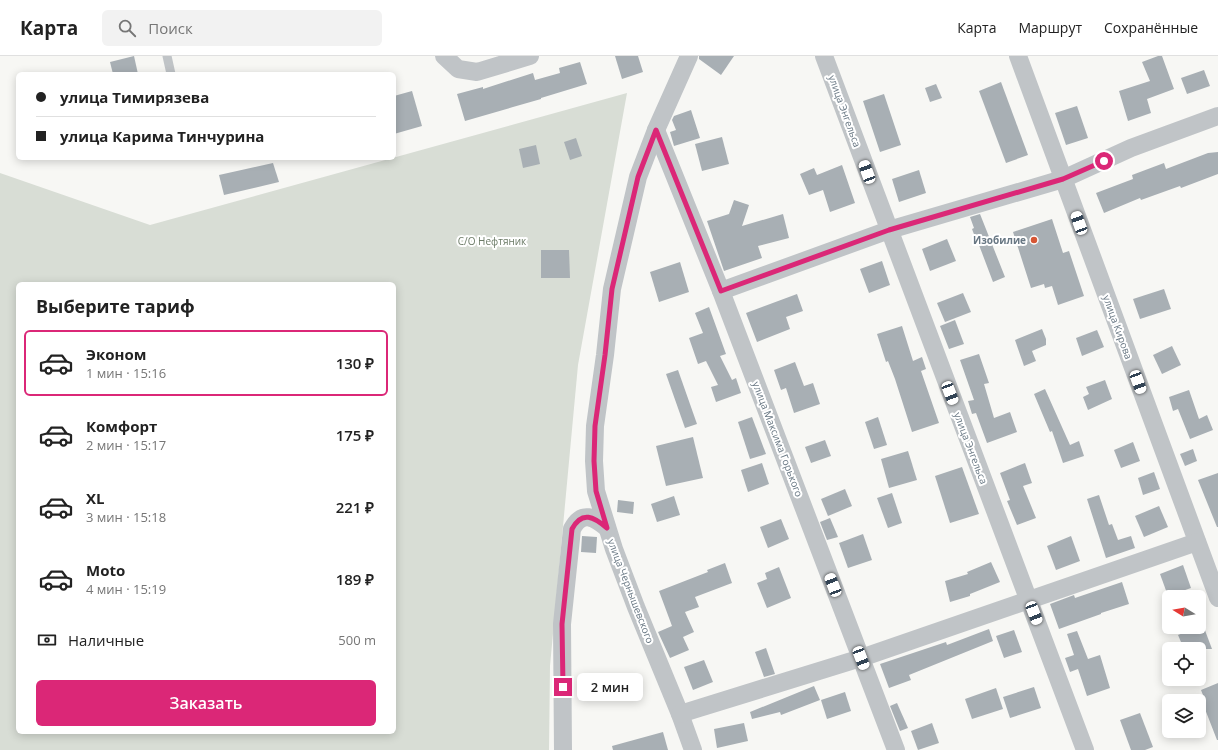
<!DOCTYPE html>
<html lang="ru">
<meta charset="utf-8">
<style>
body{margin:0;font-family:"Open Sans",sans-serif;background:#f2f2f2;color:#222;height:100vh;display:flex;flex-direction:column;font-size:15px;white-space:nowrap}
*{box-sizing:border-box;margin:0}
p{font-size:13px;color:#767676}
.icon{flex:none;width:22px;height:22px;fill:none;stroke:currentColor;stroke-width:2;stroke-linecap:round;stroke-linejoin:round}
.map{position:relative;flex:1;overflow:hidden}
.details{position:absolute;left:16px;top:226px;width:380px;height:452px;display:flex;flex-direction:column;background:#fff;border-radius:6px;box-shadow:0 2px 10px #0003}
.details>*{flex:none}
.guide{position:absolute;left:16px;top:16px;width:380px;height:88px;border-radius:6px;box-shadow:0 2px 10px #0003;display:grid;align-content:center;height:88px;padding:0 20px;background:#fff}
.needle{width:26px;rotate:281deg}
.tools{position:absolute;left:1162px;top:534px;display:grid;gap:8px}
.tools a{display:grid;place-items:center;width:44px;height:44px;border-radius:6px;background:#fff;box-shadow:0 2px 10px #0003;font-size:20px}
.end{position:absolute;width:18px;height:18px;margin:-9px;border:5px solid #db2777;background:#fff;box-shadow:0 0 0 2px #fff}
.from{border-radius:50%}
.bubble{position:absolute;height:28px;border-radius:6px;background:#fff;box-shadow:0 2px 10px #0003;font-size:13px;font-weight:600;line-height:28px;text-align:center}
.car{position:absolute;width:12px;height:24px;margin:-12px -6px;border-radius:5px;box-shadow:0 0 3px 1px #0007;background:linear-gradient(#fff 24%,#345 0 40%,#fff 0 76%,#345 0 86%,#fff 0)}
.guide b{display:flex;align-items:center;gap:14px;height:38px;font-size:15px}
.guide b+b{border-top:1px solid #e0e0e0}
.guide i{width:10px;height:10px;background:#222}
ul{padding:0;list-style:none}
li{display:flex;align-items:center;gap:12px;height:66px;margin:0 8px 6px;padding:0 12px;border:2px solid transparent;border-radius:6px}
li div{flex:1}
li b{display:block;font-size:15px}
li em{font-style:normal;font-weight:600}
li.selected{border-color:#db2777}
li>.icon{width:36px;height:36px;stroke-width:1.5}
h2{padding:0 20px;font-size:18px;line-height:48px}
.pay{display:flex;align-items:center;gap:10px;height:44px;padding:0 20px;font-size:15px}
.pay p{margin-inline-start:auto}
.primary-button{display:flex;gap:8px;margin-top:auto;padding:8px 20px}
.primary-button a{flex:1;height:46px;border-radius:6px;background:#db2777;color:#fff;font-size:16px;font-weight:600;line-height:46px;text-align:center}
header{display:flex;align-items:center;gap:24px;box-sizing:border-box;height:56px;padding:0 20px;background:#fff;border-bottom:1px solid #e0e0e0}
header strong{font-size:19px}
nav{display:flex;gap:22px;margin-inline-start:auto;font-size:14px}
.search{width:280px;height:36px;background:#f2f2f2;display:flex;align-items:center;gap:10px;box-sizing:border-box;padding:0 14px;border-radius:6px;color:#767676;font-size:15px}
.map>svg:first-child{display:block}
</style>
<header>
<strong>Карта</strong>
<div class="search"><svg class="icon" aria-label="search" viewBox="0 0 24 24"><circle cx="10" cy="10" r="6"/><path d="M15 15l6 6"/></svg>Поиск</div>
<nav><a>Карта</a><a>Маршрут</a><a>Сохранённые</a></nav>
</header>
<div class="map">
<svg width="1218" height="694" viewBox="0 0 1218 694">
<rect width="100%" height="100%" fill="#f7f7f4"/>
<path fill="#d8ddd5" fill-rule="evenodd" d="M 627,37 L 578,309 L 550,610 L 549,694 L 0,694 L 0,117 L 150,169 ZM 18,228 L 394,228 L 394,676 L 18,676 Z"/>
<g fill="#a8afb4">
<path d="M 134,0 L 138,18 L 113,18 L 110,6 Z"/>
<path d="M 615,0 L 638,0 L 643,16 L 622,23 Z"/>
<path d="M 699,0 L 734,0 L 721,19 L 699,3 Z"/>
<path d="M 1158,0 L 1162,0 L 1174,33 L 1147,43 L 1151,57 L 1128,65 L 1119,35 L 1150,25 L 1142,6 Z"/>
<path d="M 580,6 L 587,28 L 541,42 L 541,43 L 513,51 L 465,65 L 457,38 L 483,31 L 483,33 L 533,17 L 535,24 L 560,17 L 559,12 Z"/>
<path d="M 1204,14 L 1210,30 L 1187,38 L 1181,22 Z"/>
<path d="M 1001,26 L 1028,99 L 1006,107 L 979,35 Z"/>
<path d="M 936,28 L 942,42 L 930,46 L 925,32 Z"/>
<path d="M 412,35 L 422,70 L 394,78 L 394,40 Z"/>
<path d="M 884,38 L 901,89 L 880,96 L 863,45 Z"/>
<path d="M 1077,50 L 1088,82 L 1066,89 L 1055,57 Z"/>
<path d="M 691,54 L 700,82 L 674,90 L 670,76 L 676,74 L 672,64 L 674,60 Z"/>
<path d="M 722,81 L 729,108 L 702,115 L 695,88 Z"/>
<path d="M 576,82 L 582,100 L 570,104 L 564,86 Z"/>
<path d="M 536,89 L 540,108 L 523,112 L 519,93 Z"/>
<path d="M 1218,96 L 1218,118 L 1181,132 L 1180,130 L 1141,144 L 1140,142 L 1104,157 L 1096,137 L 1133,123 L 1132,119 L 1164,107 L 1166,113 L 1208,97 Z"/>
<path d="M 273,107 L 279,126 L 224,139 L 219,119 Z"/>
<path d="M 842,109 L 855,147 L 830,156 L 823,134 L 809,139 L 800,118 L 814,112 L 817,119 Z"/>
<path d="M 919,114 L 926,137 L 899,146 L 892,123 Z"/>
<path d="M 734,144 L 749,149 L 742,170 L 783,158 L 789,182 L 758,190 L 762,202 L 724,215 L 707,165 L 729,158 Z"/>
<path d="M 980,158 L 1005,221 L 993,226 L 979,189 L 978,189 L 972,173 L 974,172 L 970,161 Z"/>
<path d="M 1052,163 L 1063,197 L 1069,195 L 1084,240 L 1058,249 L 1052,230 L 1045,232 L 1044,228 L 1031,232 L 1013,176 Z"/>
<path d="M 947,183 L 956,205 L 930,215 L 922,193 Z"/>
<path d="M 541,194 L 569,194 L 570,222 L 541,222 Z"/>
<path d="M 882,205 L 890,229 L 869,237 L 860,213 Z"/>
<path d="M 680,206 L 689,236 L 659,246 L 650,216 Z"/>
<path d="M 1164,233 L 1171,253 L 1140,263 L 1133,243 Z"/>
<path d="M 963,237 L 971,256 L 945,266 L 937,247 Z"/>
<path d="M 797,238 L 803,255 L 786,261 L 790,273 L 757,286 L 746,257 Z"/>
<path d="M 709,251 L 726,298 L 720,300 L 732,324 L 736,322 L 741,337 L 716,346 L 711,331 L 718,329 L 706,305 L 698,308 L 689,282 L 703,277 L 695,257 Z"/>
<path d="M 955,264 L 964,288 L 949,293 L 940,270 Z"/>
<path d="M 902,270 L 913,305 L 922,301 L 926,313 L 921,315 L 939,367 L 912,376 L 895,323 L 888,305 L 886,306 L 877,278 Z"/>
<path d="M 1042,273 L 1046,283 L 1046,289 L 1032,295 L 1036,305 L 1024,310 L 1015,284 Z"/>
<path d="M 1097,274 L 1104,291 L 1082,300 L 1076,282 Z"/>
<path d="M 1172,290 L 1181,309 L 1162,318 L 1153,299 Z"/>
<path d="M 979,298 L 989,327 L 984,328 L 994,362 L 1010,356 L 1017,376 L 987,387 L 976,357 L 972,358 L 968,345 L 974,344 L 960,304 Z"/>
<path d="M 795,306 L 804,330 L 813,327 L 820,348 L 794,357 L 786,332 L 781,334 L 774,314 Z"/>
<path d="M 678,314 L 697,368 L 685,372 L 666,318 Z"/>
<path d="M 1105,324 L 1112,343 L 1088,354 L 1083,341 L 1089,338 L 1086,331 Z"/>
<path d="M 1045,333 L 1070,389 L 1079,385 L 1084,400 L 1063,407 L 1052,375 L 1050,376 L 1034,338 Z"/>
<path d="M 1189,334 L 1199,363 L 1207,359 L 1213,374 L 1190,383 L 1178,353 L 1173,355 L 1169,341 Z"/>
<path d="M 752,361 L 766,398 L 750,403 L 738,366 Z"/>
<path d="M 878,361 L 887,389 L 874,393 L 865,366 Z"/>
<path d="M 693,381 L 703,422 L 666,430 L 656,390 Z"/>
<path d="M 825,384 L 831,400 L 811,407 L 805,391 Z"/>
<path d="M 1133,386 L 1140,405 L 1121,412 L 1114,394 Z"/>
<path d="M 1193,393 L 1197,405 L 1185,410 L 1180,398 Z"/>
<path d="M 908,395 L 917,424 L 889,432 L 881,403 Z"/>
<path d="M 762,407 L 769,428 L 748,436 L 741,414 Z"/>
<path d="M 1025,407 L 1032,427 L 1023,430 L 1036,462 L 1017,469 L 1007,445 L 1010,444 L 1000,417 Z"/>
<path d="M 962,411 L 979,458 L 950,467 L 935,420 Z"/>
<path d="M 1154,416 L 1160,433 L 1143,439 L 1138,422 Z"/>
<path d="M 1218,417 L 1218,471 L 1217,471 L 1198,424 Z"/>
<path d="M 845,433 L 852,450 L 828,460 L 821,443 Z"/>
<path d="M 892,437 L 902,467 L 888,472 L 877,442 Z"/>
<path d="M 1099,439 L 1109,469 L 1112,468 L 1118,484 L 1131,480 L 1135,492 L 1106,502 L 1087,443 Z"/>
<path d="M 674,440 L 680,459 L 657,466 L 651,448 Z"/>
<path d="M 618,444 L 634,446 L 633,458 L 617,456 Z"/>
<path d="M 1159,450 L 1168,471 L 1144,481 L 1135,460 Z"/>
<path d="M 830,462 L 838,481 L 827,484 L 820,466 Z"/>
<path d="M 781,463 L 789,483 L 768,492 L 760,471 Z"/>
<path d="M 863,478 L 872,504 L 848,512 L 839,487 Z"/>
<path d="M 582,480 L 597,481 L 596,497 L 581,496 Z"/>
<path d="M 1071,480 L 1080,505 L 1056,514 L 1047,490 Z"/>
<path d="M 991,506 L 1000,526 L 970,538 L 970,540 L 950,546 L 945,525 L 968,518 L 967,516 Z"/>
<path d="M 725,507 L 732,527 L 695,541 L 699,551 L 685,556 L 694,576 L 683,581 L 689,594 L 670,602 L 658,576 L 672,570 L 659,535 L 708,516 L 707,514 Z"/>
<path d="M 1183,509 L 1191,532 L 1168,540 L 1160,518 Z"/>
<path d="M 779,511 L 791,542 L 767,552 L 757,527 L 767,523 L 765,517 Z"/>
<path d="M 1122,526 L 1129,548 L 1101,557 L 1101,558 L 1059,573 L 1050,548 L 1074,539 L 1075,542 Z"/>
<path d="M 1203,569 L 1212,593 L 1184,593 L 1178,579 Z"/>
<path d="M 989,573 L 993,585 L 909,619 L 911,624 L 889,632 L 880,608 L 946,586 L 947,589 Z"/>
<path d="M 1014,574 L 1022,596 L 1004,602 L 996,580 Z"/>
<path d="M 1077,575 L 1088,603 L 1100,599 L 1110,632 L 1087,640 L 1078,613 L 1070,616 L 1065,602 L 1074,599 L 1067,578 Z"/>
<path d="M 766,592 L 775,618 L 764,621 L 755,596 Z"/>
<path d="M 704,604 L 713,626 L 693,634 L 684,611 Z"/>
<path d="M 1218,627 L 1218,684 L 1217,684 L 1203,648 L 1206,647 L 1201,634 Z"/>
<path d="M 814,630 L 820,644 L 781,659 L 780,656 L 752,663 L 750,656 Z"/>
<path d="M 1034,631 L 1041,652 L 1010,662 L 1003,641 Z"/>
<path d="M 996,632 L 1003,653 L 972,663 L 965,643 Z"/>
<path d="M 845,636 L 851,655 L 827,663 L 821,644 Z"/>
<path d="M 897,647 L 908,672 L 900,675 L 890,650 Z"/>
<path d="M 1140,657 L 1153,691 L 1145,694 L 1131,694 L 1120,664 Z"/>
<path d="M 744,667 L 748,685 L 717,692 L 714,673 Z"/>
<path d="M 932,667 L 939,687 L 918,694 L 911,675 Z"/>
<path d="M 663,676 L 668,694 L 613,694 L 612,690 Z"/>
</g>
<g fill="none" stroke-linecap="round" stroke-linejoin="round">
<path stroke="#c0c4c7" stroke-width="9" d="M 167,0 L 171,18"/>
<g stroke="#c0c4c7" stroke-width="18">
<path d="M 444,0 L 458,13 L 477,16 L 530,0"/>
<path d="M 689,0 L 656,74 L 638,121 L 612,233 L 605,299 L 595,370 L 594,405 L 596,435 L 614,493 L 636,551 L 680,658 L 693,694"/>
<path d="M 824,0 L 1085,694"/>
<path d="M 1018,0 L 1218,542"/>
<path d="M 656,74 L 721,235 L 896,694"/>
<path d="M 721,235 L 889,174 L 1063,123 L 1131,92 L 1218,60"/>
<path d="M 680,658 L 861,602 L 1197,486"/>
<path d="M 563,694 L 562,568 L 572,473 C 582,454 594,461 607,472"/>
</g>
</g>
<g fill="none" stroke-linecap="round" stroke-linejoin="round">
<path stroke="#db2777" stroke-width="5" d="M 563,631 L 562,568 L 572,473 C 582,454 594,461 607,472 L 596,435 L 594,405 L 595,370 L 605,299 L 612,233 L 638,121 L 656,74 L 721,235 L 889,174 L 1063,123 L 1104,105"/>
</g>
<circle fill="#d65634" stroke="#fff" stroke-width="1.5" cx="1034" cy="184" r="4"/>
<g text-anchor="middle" dominant-baseline="central" stroke-width="4" stroke-linejoin="round" paint-order="stroke">
<g font-size="10" fill="#687783" stroke="#fff">
<text transform="translate(845 55) rotate(70)">улица Энгельса</text>
<text transform="translate(1118 271) rotate(70)">улица Кирова</text>
<text transform="translate(778 383) rotate(69)">улица Максима Горького</text>
<text transform="translate(971 392) rotate(69)">улица Энгельса</text>
<text transform="translate(631 535) rotate(69)">улица Чернышевского</text>
</g>
<g font-size="10" font-weight="bold" fill="#687783" stroke="#fff" text-anchor="end">
<text x="1026" y="184">Изобилие</text>
</g>
<g font-size="10" fill="#6b7a66" stroke="#fff">
<text x="492" y="185">С/О Нефтяник</text>
</g>
</g>
</svg>
<div class="tools">
<a><svg class="needle" viewBox="-14 -14 28 28"><path d="M0-13l5 13h-10z" fill="#e53935"/><path d="M0 13l5-13h-10z" fill="#767676"/></svg></a>
<a><svg class="icon" aria-label="locate" viewBox="0 0 24 24"><circle cx="12" cy="12" r="6"/><path d="M12 2v4M12 18v4M2 12h4M18 12h4"/></svg></a>
<a><svg class="icon" aria-label="layers" viewBox="0 0 24 24"><path d="M12 4l9 5-9 5-9-5zM3 14l9 5 9-5"/></svg></a>
</div>
<i class="end from" style="left:1104px;top:105px"></i>
<i class="end" style="left:563px;top:631px"></i>
<div class="bubble" style="left:577px;top:617px;width:66px">2 мин</div>
<i class="car" style="left:867px;top:116px;rotate:340deg"></i>
<i class="car" style="left:1079px;top:167px;rotate:340deg"></i>
<i class="car" style="left:1138px;top:326px;rotate:160deg"></i>
<i class="car" style="left:950px;top:337px;rotate:159deg"></i>
<i class="car" style="left:833px;top:529px;rotate:339deg"></i>
<i class="car" style="left:1034px;top:557px;rotate:159deg"></i>
<i class="car" style="left:861px;top:602px;rotate:159deg"></i>
<div class="guide">
<b><i class="from"></i>улица Тимирязева</b>
<b><i></i>улица Карима Тинчурина</b>
</div>
<section class="details">
<h2>Выберите тариф</h2>
<ul>
<li class="selected"><svg class="icon" aria-label="car" viewBox="0 0 24 24"><path d="M5 17H2v-5l4-1 3-4h7l3 4 3 1v5h-3M9 17h6M6 11h13"/><circle cx="7" cy="17" r="2"/><circle cx="17" cy="17" r="2"/></svg><div><b>Эконом</b><p>1 мин · 15:16</p></div><em>130 ₽</em></li>
<li><svg class="icon" aria-label="car" viewBox="0 0 24 24"><path d="M5 17H2v-5l4-1 3-4h7l3 4 3 1v5h-3M9 17h6M6 11h13"/><circle cx="7" cy="17" r="2"/><circle cx="17" cy="17" r="2"/></svg><div><b>Комфорт</b><p>2 мин · 15:17</p></div><em>175 ₽</em></li>
<li><svg class="icon" aria-label="car" viewBox="0 0 24 24"><path d="M5 17H2v-5l4-1 3-4h7l3 4 3 1v5h-3M9 17h6M6 11h13"/><circle cx="7" cy="17" r="2"/><circle cx="17" cy="17" r="2"/></svg><div><b>XL</b><p>3 мин · 15:18</p></div><em>221 ₽</em></li>
<li><svg class="icon" aria-label="car" viewBox="0 0 24 24"><path d="M5 17H2v-5l4-1 3-4h7l3 4 3 1v5h-3M9 17h6M6 11h13"/><circle cx="7" cy="17" r="2"/><circle cx="17" cy="17" r="2"/></svg><div><b>Moto</b><p>4 мин · 15:19</p></div><em>189 ₽</em></li>
</ul>
<div class="pay"><svg class="icon" aria-label="cash" viewBox="0 0 24 24"><path d="M3 7h18v10H3z"/><circle cx="12" cy="12" r="2"/></svg>Наличные<p>500 m</p></div>
<div class="primary-button"><a>Заказать</a></div>
</section>
</div>
